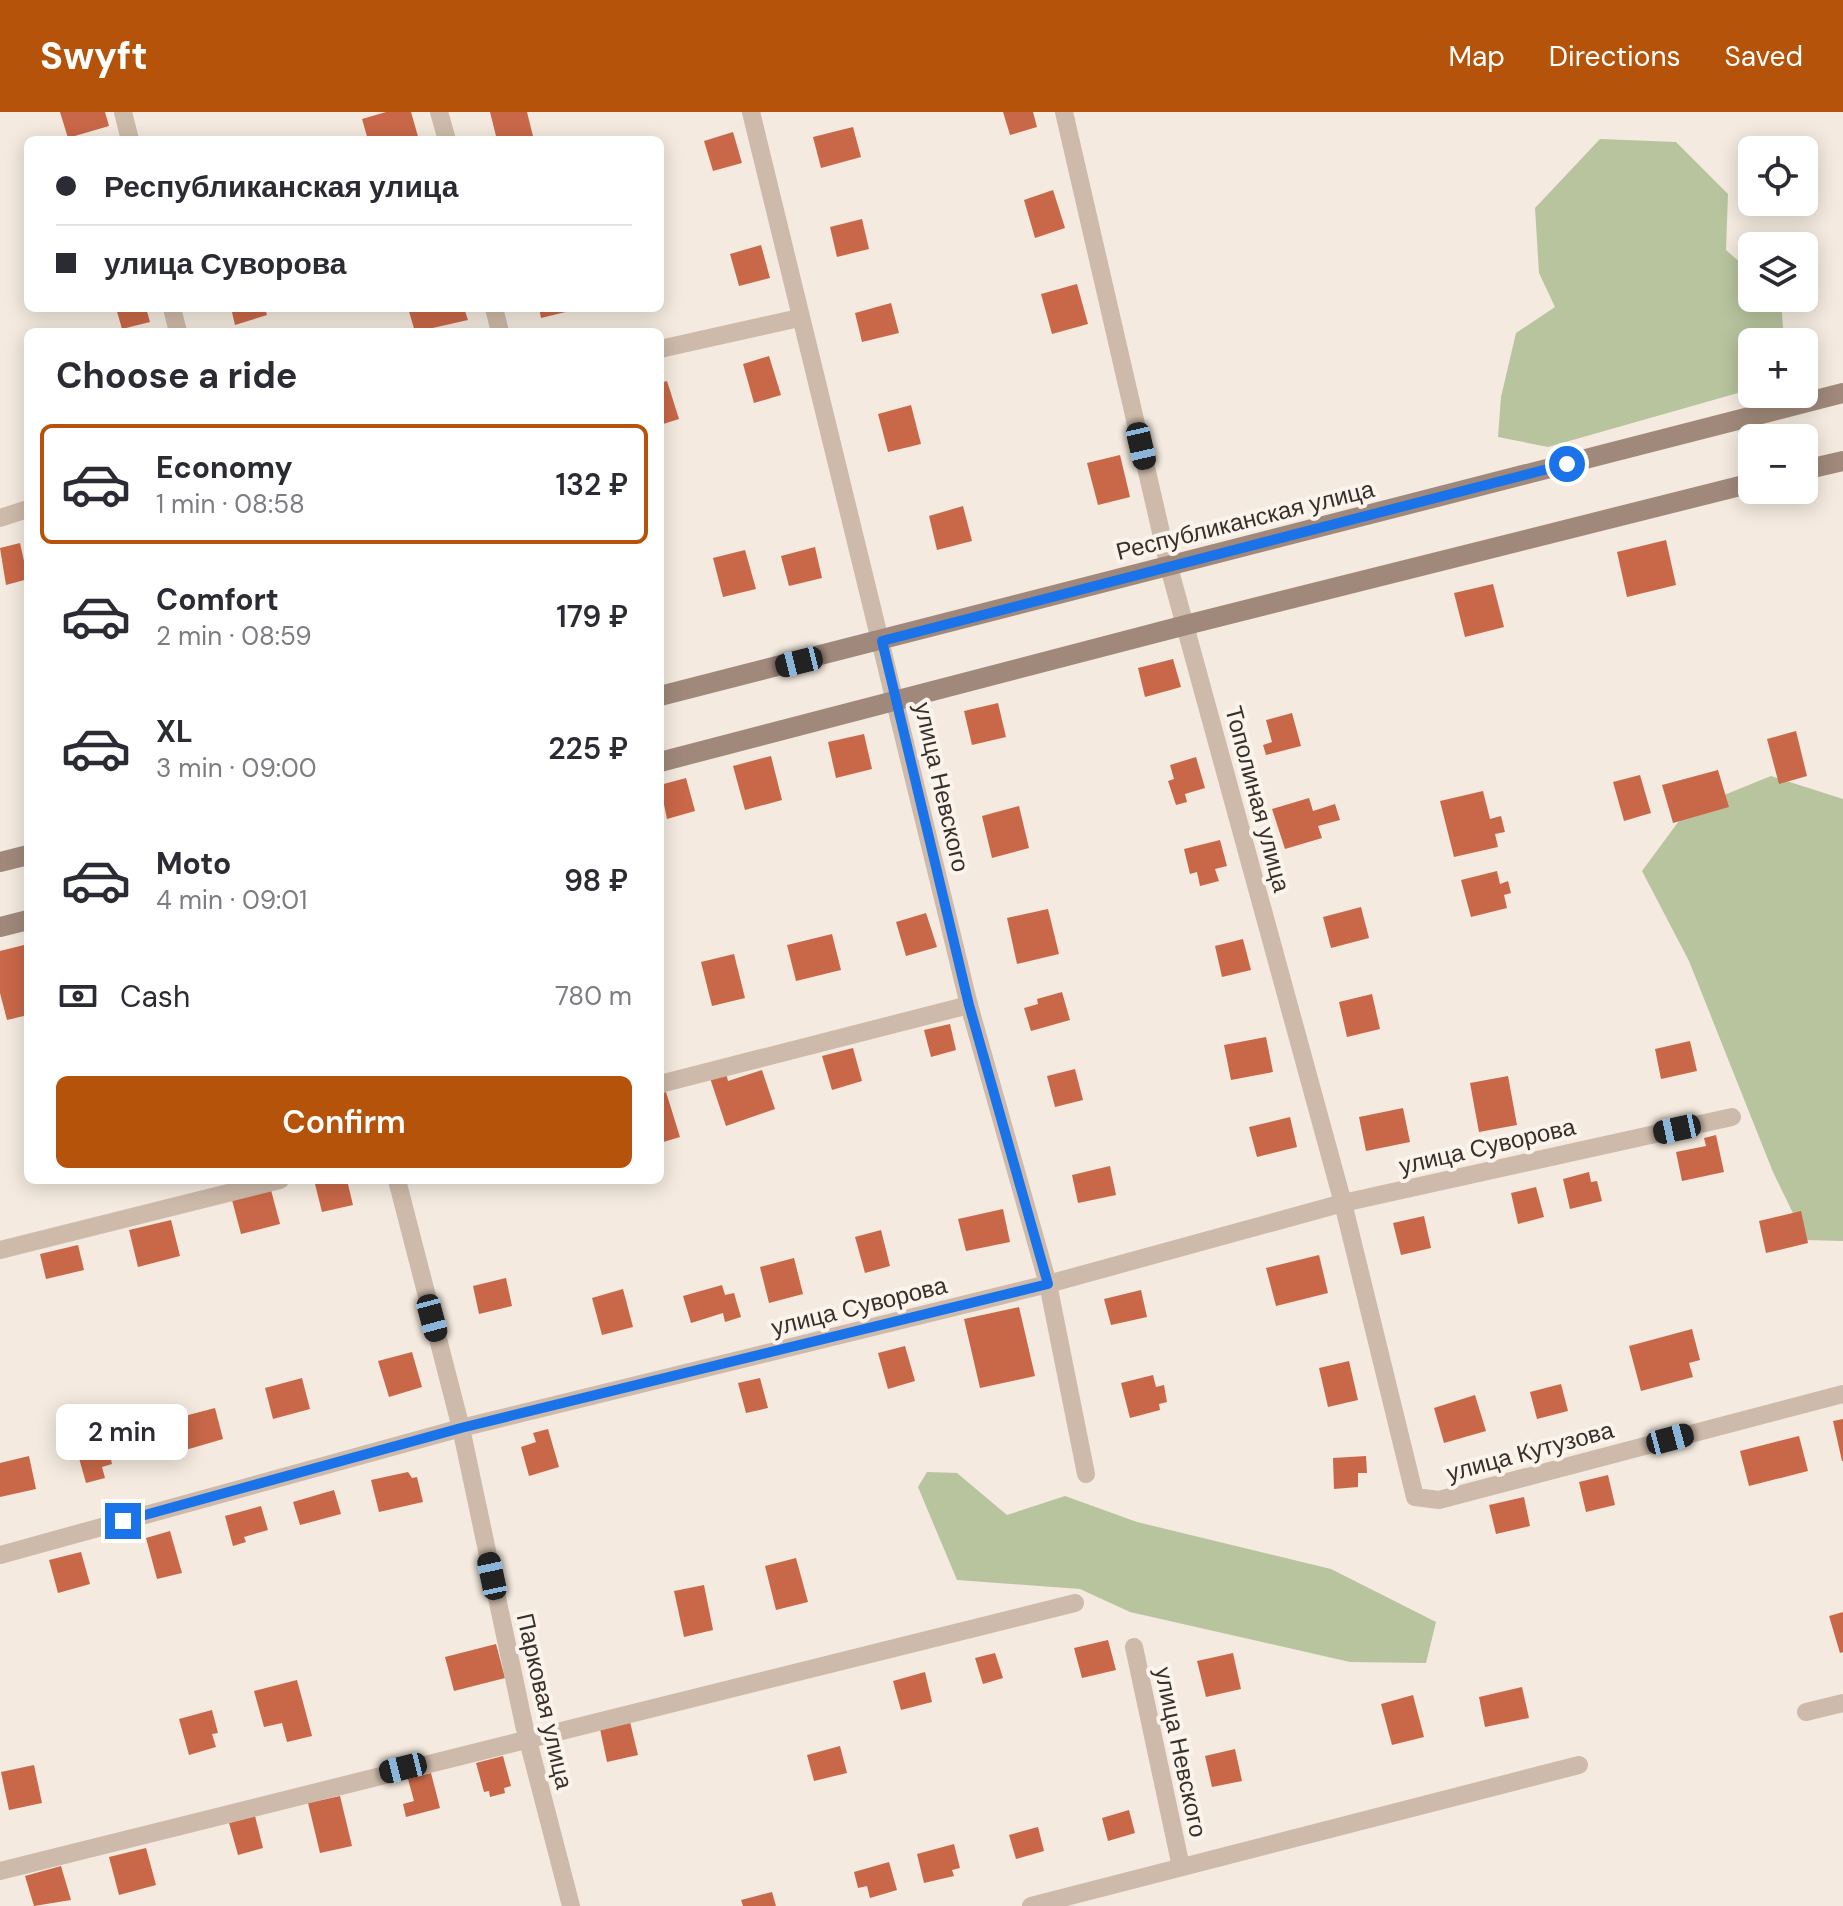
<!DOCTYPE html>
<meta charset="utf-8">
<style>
body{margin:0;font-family:"DM Sans",sans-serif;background:#f7f7f7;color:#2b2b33;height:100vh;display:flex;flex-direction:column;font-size:30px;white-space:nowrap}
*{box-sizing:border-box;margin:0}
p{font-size:26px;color:#7c7c81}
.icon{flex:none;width:44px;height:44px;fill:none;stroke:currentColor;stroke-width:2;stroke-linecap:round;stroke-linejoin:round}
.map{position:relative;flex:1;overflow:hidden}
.sheet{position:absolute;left:24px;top:216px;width:640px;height:856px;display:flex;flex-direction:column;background:#fff;border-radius:12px;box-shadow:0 4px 20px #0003}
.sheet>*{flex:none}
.banner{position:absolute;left:24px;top:24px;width:640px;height:176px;border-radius:12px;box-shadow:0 4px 20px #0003;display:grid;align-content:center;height:176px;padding:0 32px;background:#fff}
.tools{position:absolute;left:1738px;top:24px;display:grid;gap:16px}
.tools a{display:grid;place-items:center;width:80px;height:80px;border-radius:12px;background:#fff;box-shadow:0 4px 20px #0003;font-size:40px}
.end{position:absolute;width:36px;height:36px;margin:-18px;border:10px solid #1a73e8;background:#fff;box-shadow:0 0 0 4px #fff}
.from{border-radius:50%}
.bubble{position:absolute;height:56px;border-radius:12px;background:#fff;box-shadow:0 4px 20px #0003;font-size:26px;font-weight:600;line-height:56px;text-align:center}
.car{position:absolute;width:24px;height:48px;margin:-24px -12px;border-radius:10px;box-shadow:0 0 6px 2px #0007;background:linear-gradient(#222 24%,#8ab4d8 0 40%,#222 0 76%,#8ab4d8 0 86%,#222 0)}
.banner b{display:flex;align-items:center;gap:28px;height:76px;font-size:30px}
.banner b+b{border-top:2px solid #e1e1e2}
.banner i{width:20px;height:20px;background:#2b2b33}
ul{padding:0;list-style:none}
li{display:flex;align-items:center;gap:24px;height:120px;margin:0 16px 12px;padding:0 16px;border:4px solid transparent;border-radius:12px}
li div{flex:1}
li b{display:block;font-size:30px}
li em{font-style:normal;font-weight:600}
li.active{border-color:#b45309}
li>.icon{width:72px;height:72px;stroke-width:1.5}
h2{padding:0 32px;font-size:36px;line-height:96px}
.pay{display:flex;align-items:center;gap:20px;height:88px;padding:0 32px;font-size:30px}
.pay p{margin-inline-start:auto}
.cta{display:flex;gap:16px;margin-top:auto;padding:16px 32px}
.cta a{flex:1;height:92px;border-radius:12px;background:#b45309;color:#fff;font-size:32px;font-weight:600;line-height:92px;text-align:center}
header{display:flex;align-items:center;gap:48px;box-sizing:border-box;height:112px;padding:0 40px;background:#b45309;color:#fff}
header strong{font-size:38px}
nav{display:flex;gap:44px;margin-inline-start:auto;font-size:28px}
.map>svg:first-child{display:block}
</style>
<header>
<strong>Swyft</strong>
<nav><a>Map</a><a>Directions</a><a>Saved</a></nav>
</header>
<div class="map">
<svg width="1843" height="1794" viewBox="0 0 1843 1794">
<rect width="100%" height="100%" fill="#f4eadf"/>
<g fill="#b7c49e">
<path d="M 1600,27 L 1676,30 L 1728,82 L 1726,138 L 1752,161 L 1752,186 L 1781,188 L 1784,230 L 1752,230 L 1752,277 L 1548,335 L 1498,325 L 1501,285 L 1516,221 L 1555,195 L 1539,161 L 1535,96 Z"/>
<path d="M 1771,664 L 1843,687 L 1843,1129 L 1806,1128 L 1773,1060 L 1689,849 L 1642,759 L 1687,698 Z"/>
<path d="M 927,1360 L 957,1361 L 1007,1403 L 1065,1384 L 1137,1410 L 1331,1457 L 1436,1510 L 1426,1551 L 1350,1550 L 1130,1500 L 1080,1477 L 957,1468 L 918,1375 Z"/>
</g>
<g fill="#c96848">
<path d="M 60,0 L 105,0 L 109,14 L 68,26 Z"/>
<path d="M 386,0 L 411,0 L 419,28 L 368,28 L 362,7 Z"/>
<path d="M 490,0 L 527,0 L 533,24 L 497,28 Z"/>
<path d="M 1003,0 L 1033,0 L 1037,15 L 1010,23 Z"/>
<path d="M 853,15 L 861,45 L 821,56 L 813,25 Z"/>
<path d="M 733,20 L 742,51 L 713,59 L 704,29 Z"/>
<path d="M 1053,78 L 1065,116 L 1035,126 L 1024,88 Z"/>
<path d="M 862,107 L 869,137 L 837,145 L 830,115 Z"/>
<path d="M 761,133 L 770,166 L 739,174 L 730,142 Z"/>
<path d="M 1077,172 L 1088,212 L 1052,222 L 1041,182 Z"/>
<path d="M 891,191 L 899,221 L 862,230 L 855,201 Z"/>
<path d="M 116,196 L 146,196 L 150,210 L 122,217 Z"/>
<path d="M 231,196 L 265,196 L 267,203 L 235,213 Z"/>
<path d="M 408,196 L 464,196 L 468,208 L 415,220 Z"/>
<path d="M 539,196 L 578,196 L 578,197 L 541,206 Z"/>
<path d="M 769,244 L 781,283 L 754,291 L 743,252 Z"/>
<path d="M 667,269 L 679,307 L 660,313 L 660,271 Z"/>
<path d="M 911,293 L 921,332 L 888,340 L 878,302 Z"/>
<path d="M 1120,343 L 1130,385 L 1098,393 L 1087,351 Z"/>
<path d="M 963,394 L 972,429 L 937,438 L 929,404 Z"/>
<path d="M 1666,428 L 1676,473 L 1627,485 L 1617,440 Z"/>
<path d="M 20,431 L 28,467 L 6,473 L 0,436 Z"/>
<path d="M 815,435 L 822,466 L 789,474 L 781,444 Z"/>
<path d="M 745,438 L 756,477 L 723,485 L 713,446 Z"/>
<path d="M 1493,472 L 1504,515 L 1465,525 L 1454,481 Z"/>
<path d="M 1173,547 L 1181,575 L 1145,585 L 1138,556 Z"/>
<path d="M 998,591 L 1006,625 L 972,633 L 964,599 Z"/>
<path d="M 1292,601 L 1301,634 L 1266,643 L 1263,633 L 1272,630 L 1266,608 Z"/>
<path d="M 1796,619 L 1807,664 L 1779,672 L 1767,627 Z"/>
<path d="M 864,622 L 872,657 L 836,666 L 828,630 Z"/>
<path d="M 771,644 L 782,688 L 745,698 L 733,654 Z"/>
<path d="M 1196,645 L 1205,676 L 1185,682 L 1187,690 L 1176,693 L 1168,669 L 1174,667 L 1170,653 Z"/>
<path d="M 1718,658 L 1729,695 L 1673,711 L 1662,673 Z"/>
<path d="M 1640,663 L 1651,701 L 1624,709 L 1613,670 Z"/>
<path d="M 686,666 L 695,699 L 667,707 L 660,673 Z"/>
<path d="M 1483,679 L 1490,707 L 1501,704 L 1505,720 L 1495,722 L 1498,735 L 1454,745 L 1440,689 Z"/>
<path d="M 1309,686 L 1313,699 L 1335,692 L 1340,708 L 1318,714 L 1322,726 L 1285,737 L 1272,697 Z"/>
<path d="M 1019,694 L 1029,736 L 992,746 L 982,704 Z"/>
<path d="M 1220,728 L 1227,754 L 1215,757 L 1219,769 L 1200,774 L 1197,760 L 1190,762 L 1184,737 Z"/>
<path d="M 1497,759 L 1500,772 L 1508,769 L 1511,781 L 1504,783 L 1507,796 L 1471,805 L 1461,768 Z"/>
<path d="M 1361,795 L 1369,826 L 1331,836 L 1323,805 Z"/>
<path d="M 1048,797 L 1059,842 L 1017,852 L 1007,806 Z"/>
<path d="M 926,801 L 937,835 L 906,844 L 896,810 Z"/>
<path d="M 832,822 L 841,858 L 796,869 L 787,833 Z"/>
<path d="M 1243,827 L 1251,858 L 1222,865 L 1215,834 Z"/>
<path d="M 28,832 L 28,903 L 7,908 L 0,881 L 0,839 Z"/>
<path d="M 734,842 L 745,886 L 712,894 L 701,850 Z"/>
<path d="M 1062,880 L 1070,908 L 1031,919 L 1024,896 L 1038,892 L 1037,887 Z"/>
<path d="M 1372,882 L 1380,917 L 1347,925 L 1339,890 Z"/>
<path d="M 950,912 L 956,938 L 931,945 L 924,918 Z"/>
<path d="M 1266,925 L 1273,960 L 1231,968 L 1224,933 Z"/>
<path d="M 1690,929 L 1697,959 L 1661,967 L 1655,937 Z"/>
<path d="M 853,936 L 862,969 L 832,978 L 822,944 Z"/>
<path d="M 1075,957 L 1083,988 L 1055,995 L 1047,964 Z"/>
<path d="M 762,958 L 775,997 L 726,1014 L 710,966 L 726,961 L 728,969 Z"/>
<path d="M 1508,964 L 1517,1013 L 1479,1020 L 1470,971 Z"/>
<path d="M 666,980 L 680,1025 L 660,1031 L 660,982 Z"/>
<path d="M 1403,996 L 1410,1030 L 1366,1039 L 1359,1005 Z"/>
<path d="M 1290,1005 L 1297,1035 L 1257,1045 L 1249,1015 Z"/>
<path d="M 1716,1023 L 1724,1060 L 1682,1069 L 1676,1040 L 1706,1034 L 1704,1026 Z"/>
<path d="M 1110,1054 L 1116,1083 L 1078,1091 L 1072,1063 Z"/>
<path d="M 1589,1060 L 1591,1070 L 1597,1069 L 1602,1089 L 1570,1097 L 1563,1067 Z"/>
<path d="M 330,1068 L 347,1068 L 353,1093 L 322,1100 L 315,1072 Z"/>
<path d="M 1536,1075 L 1544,1105 L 1518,1112 L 1511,1081 Z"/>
<path d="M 271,1078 L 280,1112 L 241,1122 L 232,1088 Z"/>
<path d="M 1003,1097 L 1010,1130 L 966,1139 L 958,1107 Z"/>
<path d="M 1801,1099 L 1808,1131 L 1766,1141 L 1759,1109 Z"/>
<path d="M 1424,1104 L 1431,1136 L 1401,1143 L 1393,1111 Z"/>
<path d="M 171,1108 L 180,1144 L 138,1155 L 129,1118 Z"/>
<path d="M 881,1118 L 890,1154 L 865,1161 L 855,1125 Z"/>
<path d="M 78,1133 L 84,1158 L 46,1167 L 40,1142 Z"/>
<path d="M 1319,1143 L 1328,1181 L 1276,1194 L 1266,1156 Z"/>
<path d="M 794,1146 L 803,1182 L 769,1191 L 760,1155 Z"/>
<path d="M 506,1166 L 512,1194 L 479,1202 L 473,1174 Z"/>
<path d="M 722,1173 L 725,1183 L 734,1181 L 741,1205 L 725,1210 L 723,1201 L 691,1211 L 683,1184 Z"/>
<path d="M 623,1177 L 633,1215 L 602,1223 L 592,1186 Z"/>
<path d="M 1141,1178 L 1147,1205 L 1111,1213 L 1104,1187 Z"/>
<path d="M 1019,1195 L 1035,1264 L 980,1276 L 964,1207 Z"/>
<path d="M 1692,1217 L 1700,1248 L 1689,1251 L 1693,1265 L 1641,1279 L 1629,1234 Z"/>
<path d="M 905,1234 L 915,1269 L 888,1277 L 878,1241 Z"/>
<path d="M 412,1240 L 422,1275 L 389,1285 L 378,1249 Z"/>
<path d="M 1349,1249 L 1358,1288 L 1328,1295 L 1319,1256 Z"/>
<path d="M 1153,1263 L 1156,1275 L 1164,1273 L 1167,1290 L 1159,1292 L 1160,1298 L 1130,1306 L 1121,1271 Z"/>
<path d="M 302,1266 L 310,1297 L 273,1307 L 265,1276 Z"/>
<path d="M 760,1266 L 768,1296 L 746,1301 L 738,1271 Z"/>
<path d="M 1561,1272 L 1568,1299 L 1537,1307 L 1530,1280 Z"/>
<path d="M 1475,1283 L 1486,1319 L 1444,1331 L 1434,1296 Z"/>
<path d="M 215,1296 L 223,1327 L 182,1339 L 173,1307 Z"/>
<path d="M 1843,1307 L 1843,1349 L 1842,1349 L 1833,1309 Z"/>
<path d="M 548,1317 L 559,1355 L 529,1364 L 521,1335 L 536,1330 L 533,1321 Z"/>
<path d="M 1799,1324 L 1808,1359 L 1749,1374 L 1740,1339 Z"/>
<path d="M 107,1332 L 112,1352 L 102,1355 L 105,1366 L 86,1371 L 77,1339 Z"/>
<path d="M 29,1344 L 36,1377 L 0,1385 L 0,1351 Z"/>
<path d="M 1366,1344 L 1367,1361 L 1358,1361 L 1358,1375 L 1334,1377 L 1333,1346 Z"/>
<path d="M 408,1360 L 412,1366 L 417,1365 L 423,1390 L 379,1400 L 371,1368 Z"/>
<path d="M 1608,1363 L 1615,1393 L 1586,1400 L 1579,1370 Z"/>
<path d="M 334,1378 L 341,1402 L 300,1413 L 293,1390 Z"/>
<path d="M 1524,1385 L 1530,1414 L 1496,1422 L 1489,1393 Z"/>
<path d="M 261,1394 L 268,1418 L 244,1425 L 246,1430 L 233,1434 L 225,1404 Z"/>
<path d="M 170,1419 L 182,1461 L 157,1467 L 146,1426 Z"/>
<path d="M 81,1440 L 90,1472 L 58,1481 L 49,1448 Z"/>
<path d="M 796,1446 L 808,1490 L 776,1498 L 765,1454 Z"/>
<path d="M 704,1473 L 713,1518 L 684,1525 L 674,1479 Z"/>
<path d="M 1843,1500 L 1843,1540 L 1840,1541 L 1829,1504 Z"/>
<path d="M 1108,1528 L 1116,1558 L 1082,1566 L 1074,1536 Z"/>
<path d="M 496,1532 L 505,1566 L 454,1579 L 445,1545 Z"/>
<path d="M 995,1541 L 1003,1566 L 983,1572 L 975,1546 Z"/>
<path d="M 1233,1541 L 1241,1577 L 1206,1585 L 1197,1549 Z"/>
<path d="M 925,1560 L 932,1590 L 901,1598 L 893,1569 Z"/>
<path d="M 297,1568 L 312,1624 L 287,1630 L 282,1611 L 264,1615 L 254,1579 Z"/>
<path d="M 1522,1575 L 1529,1606 L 1485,1615 L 1479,1585 Z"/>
<path d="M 1413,1583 L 1424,1625 L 1392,1633 L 1381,1592 Z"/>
<path d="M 212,1598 L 218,1621 L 212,1622 L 216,1635 L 189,1643 L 179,1607 Z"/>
<path d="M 630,1610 L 638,1643 L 607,1650 L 600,1617 Z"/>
<path d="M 840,1634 L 847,1661 L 814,1669 L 807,1643 Z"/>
<path d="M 1235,1637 L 1242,1669 L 1212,1675 L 1205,1644 Z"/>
<path d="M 503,1644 L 511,1674 L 504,1676 L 505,1681 L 490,1685 L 489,1679 L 484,1680 L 476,1651 Z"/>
<path d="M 34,1653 L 42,1691 L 9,1698 L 1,1660 Z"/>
<path d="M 431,1661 L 440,1696 L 406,1705 L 403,1692 L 414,1689 L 408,1667 Z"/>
<path d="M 340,1684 L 352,1734 L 320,1741 L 308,1691 Z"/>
<path d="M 1129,1698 L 1135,1721 L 1108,1729 L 1102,1706 Z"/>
<path d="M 255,1704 L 263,1736 L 238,1743 L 229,1711 Z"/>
<path d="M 1038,1715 L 1044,1739 L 1016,1747 L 1009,1723 Z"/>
<path d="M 954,1732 L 960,1756 L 952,1758 L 954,1764 L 924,1771 L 917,1742 Z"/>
<path d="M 146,1736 L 156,1773 L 119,1783 L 109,1745 Z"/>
<path d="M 889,1750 L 897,1778 L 870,1786 L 867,1774 L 858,1776 L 854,1760 Z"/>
<path d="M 61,1754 L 71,1788 L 34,1794 L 25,1764 Z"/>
<path d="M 772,1780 L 776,1794 L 743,1794 L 741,1788 Z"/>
</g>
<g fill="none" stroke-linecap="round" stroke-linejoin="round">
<g stroke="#cdbaaa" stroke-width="18">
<path d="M 123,0 L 130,28"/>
<path d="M 439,0 L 447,28"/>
<path d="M 751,0 L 969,893 L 1048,1172 L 1086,1362"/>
<path d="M 1064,0 L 1169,455 L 1343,1091 L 1415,1385 L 1439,1388 L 1843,1282"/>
<path d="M 172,196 L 178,220"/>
<path d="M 494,196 L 500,220"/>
<path d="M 660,237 L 799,206"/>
<path d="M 0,406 L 28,397"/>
<path d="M 660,972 L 969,893"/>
<path d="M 397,1068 L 461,1316 L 524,1613 L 571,1794"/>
<path d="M 0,1138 L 280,1068"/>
<path d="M 0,1443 L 461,1316 L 1048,1172 L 1343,1091 L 1732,1005"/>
<path d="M 1134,1535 L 1181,1755"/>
<path d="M 1806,1600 L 1843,1591"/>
<path d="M 0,1759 L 1075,1491"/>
<path d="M 1031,1794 L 1579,1653"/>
</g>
<g stroke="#a0897b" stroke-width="20">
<path d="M 1804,358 L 1843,349"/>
<path d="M 660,584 L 1843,281"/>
<path d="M 660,650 L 1186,513 L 1752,371"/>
<path d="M 0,750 L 28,743"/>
<path d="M 0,815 L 28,808"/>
</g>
</g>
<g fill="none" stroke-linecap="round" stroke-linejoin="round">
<path stroke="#1a73e8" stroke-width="10" d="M 123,1409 L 461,1316 L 1048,1172 L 969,893 L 882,529 L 1567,352"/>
</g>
<g text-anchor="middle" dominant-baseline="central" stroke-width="8" stroke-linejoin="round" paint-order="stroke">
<g font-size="24" fill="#3a2f2a" stroke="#fbf4ec">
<text transform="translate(1245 408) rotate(-14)">Республиканская улица</text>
<text transform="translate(942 675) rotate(77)">улица Невского</text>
<text transform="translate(1258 687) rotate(75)">Тополиная улица</text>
<text transform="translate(1487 1034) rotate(-13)">улица Суворова</text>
<text transform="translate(859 1194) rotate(-14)">улица Суворова</text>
<text transform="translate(1530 1339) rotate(-15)">улица Кутузова</text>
<text transform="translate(545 1589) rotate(77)">Парковая улица</text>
<text transform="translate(1181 1640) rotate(78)">улица Невского</text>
</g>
</g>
</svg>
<div class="tools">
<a><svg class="icon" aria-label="locate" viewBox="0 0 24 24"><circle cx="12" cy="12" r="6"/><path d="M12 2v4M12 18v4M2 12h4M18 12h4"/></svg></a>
<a><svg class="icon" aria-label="layers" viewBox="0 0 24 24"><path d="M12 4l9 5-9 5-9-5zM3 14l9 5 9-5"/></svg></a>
<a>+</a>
<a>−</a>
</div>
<i class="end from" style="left:1567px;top:352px"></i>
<i class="end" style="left:123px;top:1409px"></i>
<div class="bubble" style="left:56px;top:1292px;width:132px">2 min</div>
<i class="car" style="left:1141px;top:334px;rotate:167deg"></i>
<i class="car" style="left:799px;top:550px;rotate:256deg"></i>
<i class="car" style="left:1677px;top:1017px;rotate:258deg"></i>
<i class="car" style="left:432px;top:1206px;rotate:165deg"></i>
<i class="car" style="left:1670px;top:1327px;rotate:75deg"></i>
<i class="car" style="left:492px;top:1464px;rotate:348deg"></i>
<i class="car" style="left:403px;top:1656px;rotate:256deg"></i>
<div class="banner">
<b><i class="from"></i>Республиканская улица</b>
<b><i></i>улица Суворова</b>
</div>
<section class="sheet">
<h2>Choose a ride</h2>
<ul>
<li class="active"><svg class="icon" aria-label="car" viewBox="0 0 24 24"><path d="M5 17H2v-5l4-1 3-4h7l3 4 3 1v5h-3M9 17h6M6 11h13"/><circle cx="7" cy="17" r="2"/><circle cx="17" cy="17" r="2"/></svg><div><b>Economy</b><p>1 min · 08:58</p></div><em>132 ₽</em></li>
<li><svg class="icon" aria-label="car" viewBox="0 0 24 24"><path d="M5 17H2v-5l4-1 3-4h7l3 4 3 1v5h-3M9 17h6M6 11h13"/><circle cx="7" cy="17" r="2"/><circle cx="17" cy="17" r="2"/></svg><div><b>Comfort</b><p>2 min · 08:59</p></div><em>179 ₽</em></li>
<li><svg class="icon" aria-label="car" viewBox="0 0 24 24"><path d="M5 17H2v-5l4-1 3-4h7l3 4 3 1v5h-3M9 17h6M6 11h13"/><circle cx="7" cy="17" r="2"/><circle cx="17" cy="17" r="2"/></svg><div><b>XL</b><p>3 min · 09:00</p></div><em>225 ₽</em></li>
<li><svg class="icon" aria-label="car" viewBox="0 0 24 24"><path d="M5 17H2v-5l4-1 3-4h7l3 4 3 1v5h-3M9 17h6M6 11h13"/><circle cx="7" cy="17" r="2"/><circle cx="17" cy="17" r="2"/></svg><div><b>Moto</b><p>4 min · 09:01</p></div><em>98 ₽</em></li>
</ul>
<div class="pay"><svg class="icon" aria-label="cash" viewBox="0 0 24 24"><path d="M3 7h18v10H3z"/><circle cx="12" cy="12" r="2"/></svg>Cash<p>780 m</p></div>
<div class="cta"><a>Confirm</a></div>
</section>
</div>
